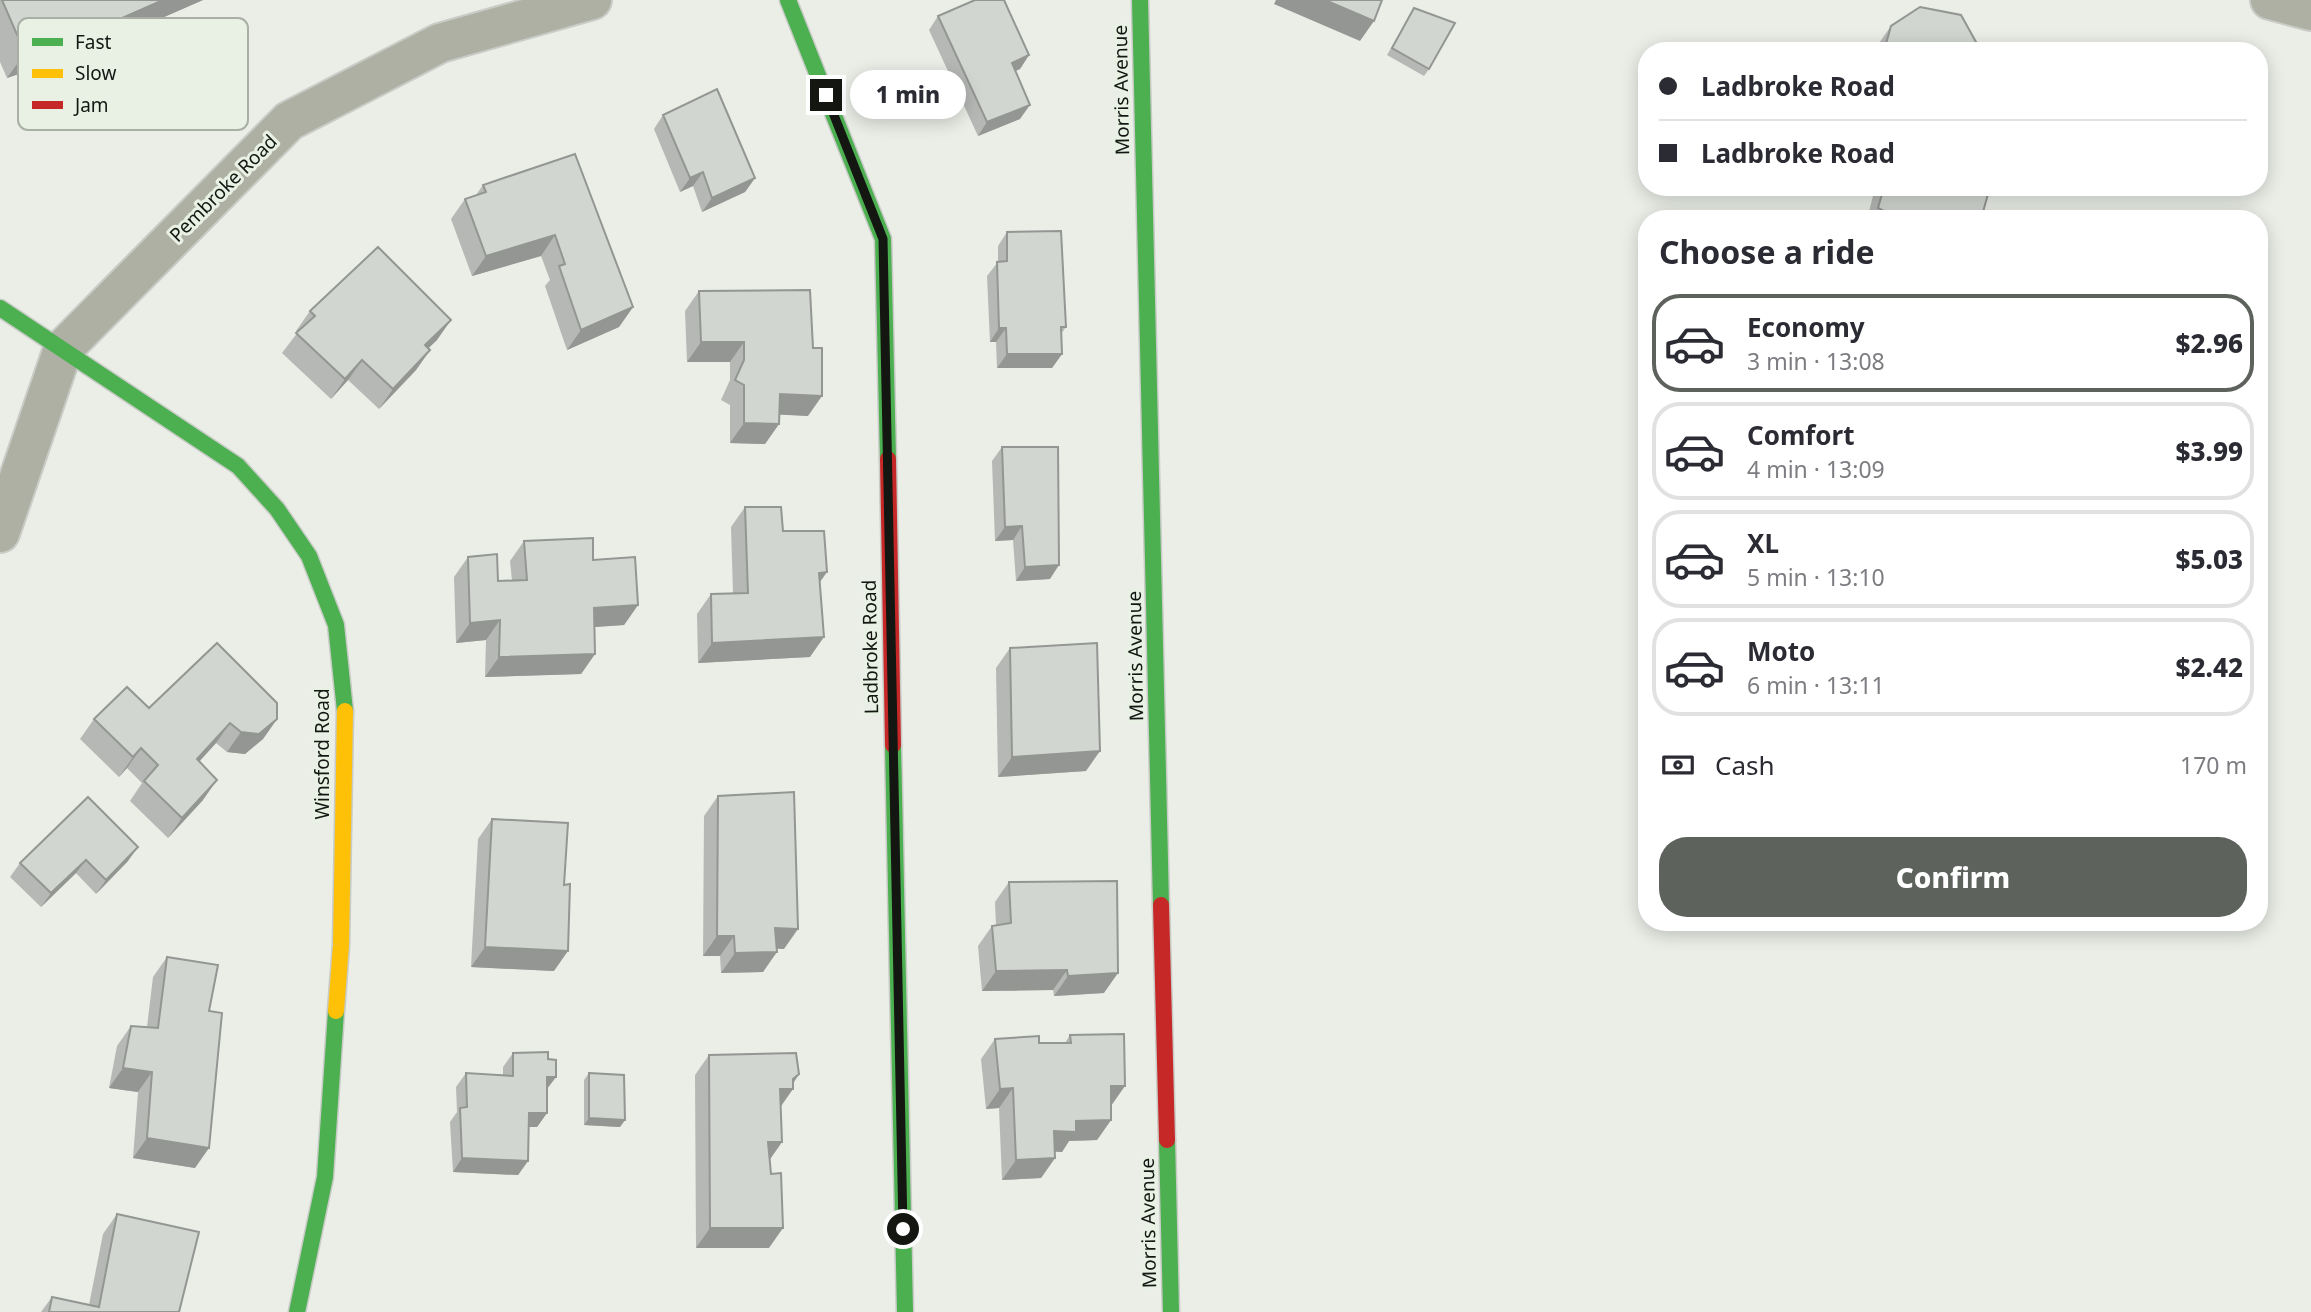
<!DOCTYPE html>
<meta charset="utf-8">
<style>
body{margin:0;font-family:"Noto Sans",sans-serif;background:#f2f2f3;color:#2b2b33;height:100vh;display:flex;flex-direction:column;font-size:26px;white-space:nowrap}
*{box-sizing:border-box;margin:0}
p{font-size:23px;color:#7c7c81}
.icon{flex:none;width:38px;height:38px;fill:none;stroke:currentColor;stroke-width:2;stroke-linecap:round;stroke-linejoin:round}
.map{position:relative;flex:1;overflow:hidden}
.panel{position:absolute;left:1638px;top:210px;width:630px;height:721px;display:flex;flex-direction:column;background:#fff;border-radius:28px;box-shadow:0 4px 18px #0003}
.panel>*{flex:none}
.guide{position:absolute;left:1638px;top:42px;width:630px;height:154px;border-radius:28px;box-shadow:0 4px 18px #0003;display:grid;align-content:center;height:154px;padding:0 21px;background:#fff}
.end{position:absolute;width:32px;height:32px;margin:-16px;border:9px solid #131611;background:#fff;box-shadow:0 0 0 4px #fff}
.from{border-radius:50%}
.bubble{position:absolute;height:49px;border-radius:24px;background:#fff;box-shadow:0 4px 18px #0003;font-size:23px;font-weight:800;line-height:49px;text-align:center}
.guide b{display:flex;align-items:center;gap:24px;height:66px;font-size:26px}
.guide b+b{border-top:2px solid #e1e1e2}
.guide i{width:18px;height:18px;background:#2b2b33}
ul{padding:0;list-style:none}
li{display:flex;align-items:center;gap:21px;height:98px;margin:0 14px 10px;padding:0 7px;border:4px solid #e1e1e2;border-radius:28px}
li div{flex:1}
li b{display:block;font-size:26px}
li em{font-style:normal;font-weight:800}
li.current{border-color:#5e625c}
li>.icon{width:63px;height:63px;stroke-width:1.5}
h2{padding:0 21px;font-size:32px;line-height:84px}
.pay{display:flex;align-items:center;gap:18px;height:77px;padding:0 21px;font-size:26px}
.pay p{margin-inline-start:auto}
.cta{display:flex;gap:14px;margin-top:auto;padding:14px 21px}
.cta a{flex:1;height:80px;border-radius:28px;background:#5e625c;color:#fff;font-size:28px;font-weight:800;line-height:80px;text-align:center}
.map>svg:first-child{display:block}
</style>
<div class="map">
<svg width="2311" height="1312" viewBox="0 0 2311 1312">
<rect width="100%" height="100%" fill="#eaeee7"/>
<g fill="none" stroke-linecap="round" stroke-linejoin="round">
<g stroke="#c8cbc6" stroke-width="42">
<g id="street">
<path d="M 2270,0 L 2311,11"/>
<path d="M 0,533 L 63,349 L 289,121 L 440,43 L 592,0"/>
</g>
</g>
<g stroke="#c8cbc6" stroke-width="19">
<g id="fast">
<path d="M 788,0 L 883,239 L 888,459"/>
<path d="M 1140,0 L 1161,905"/>
<path d="M 0,308 L 238,466 L 277,509 L 309,556 L 336,625 L 345,711"/>
<path d="M 893,745 L 905,1312"/>
<path d="M 1167,1140 L 1171,1312"/>
<path d="M 297,1312 L 325,1177 L 336,1011"/>
</g>
</g>
<g stroke="#c8cbc6" stroke-width="19">
<path id="slow" d="M 336,1011 L 341,945 L 345,711"/>
</g>
<g stroke="#c8cbc6" stroke-width="19">
<g id="jam">
<path d="M 888,459 L 893,745"/>
<path d="M 1161,905 L 1167,1140"/>
</g>
</g>
<use href="#street" stroke="#aeb0a3" stroke-width="38"/>
<use href="#fast" stroke="#4caf50" stroke-width="16"/>
<use href="#slow" stroke="#ffc107" stroke-width="16"/>
<use href="#jam" stroke="#c62828" stroke-width="16"/>
</g>
<g fill="#b5b8b4">
<path d="M 0,0 L 203,0 L 98,46 L 84,66 L 56,81 L 48,64 L 7,78 L 0,62 Z"/>
<path d="M 1414,8 L 1429,69 L 1424,76 L 1387,55 Z"/>
<path d="M 938,16 L 1029,55 L 1020,69 L 1015,71 L 1020,119 L 978,136 L 929,30 Z"/>
<path d="M 1891,26 L 1974,51 L 1876,51 L 1877,46 Z"/>
<path d="M 663,115 L 755,178 L 745,192 L 702,212 L 693,186 L 680,192 L 654,129 Z"/>
<path d="M 575,154 L 633,307 L 619,327 L 567,350 L 545,286 L 550,280 L 541,256 L 472,276 L 451,219 L 465,199 L 476,195 L 483,185 Z"/>
<path d="M 1879,187 L 1990,187 L 1981,219 L 1867,219 L 1873,196 Z"/>
<path d="M 1007,232 L 1066,327 L 1061,334 L 1062,354 L 1052,368 L 997,368 L 996,342 L 990,342 L 987,276 L 998,262 L 998,246 Z"/>
<path d="M 699,291 L 808,416 L 779,414 L 779,424 L 765,444 L 730,443 L 730,405 L 721,400 L 730,380 L 730,362 L 687,362 L 685,311 Z"/>
<path d="M 310,311 L 437,340 L 428,348 L 430,350 L 416,370 L 379,409 L 348,380 L 331,399 L 282,353 L 298,332 L 296,331 Z"/>
<path d="M 1002,447 L 1050,579 L 1016,581 L 1013,540 L 995,541 L 992,461 Z"/>
<path d="M 745,507 L 783,531 L 820,582 L 810,657 L 698,663 L 697,614 L 711,594 L 733,593 L 731,527 Z"/>
<path d="M 524,541 L 593,560 L 638,605 L 624,625 L 594,627 L 595,654 L 581,674 L 485,677 L 486,640 L 456,643 L 454,577 L 468,557 L 498,581 L 512,581 L 510,561 Z"/>
<path d="M 1010,648 L 1086,771 L 998,777 L 996,668 Z"/>
<path d="M 149,708 L 277,719 L 263,739 L 245,754 L 227,752 L 216,743 L 199,762 L 203,800 L 168,838 L 130,801 L 142,783 L 127,768 L 119,777 L 80,739 L 94,719 Z"/>
<path d="M 718,796 L 784,949 L 777,948 L 763,972 L 721,973 L 720,956 L 703,956 L 704,816 Z"/>
<path d="M 88,797 L 128,861 L 96,894 L 76,873 L 41,907 L 10,877 L 20,863 Z"/>
<path d="M 492,819 L 554,971 L 471,967 L 478,839 Z"/>
<path d="M 1009,882 L 1104,993 L 1054,996 L 1053,990 L 982,991 L 978,946 L 992,926 L 996,925 L 995,902 Z"/>
<path d="M 167,957 L 209,1011 L 195,1168 L 133,1158 L 138,1092 L 109,1088 L 117,1046 L 131,1026 L 147,1027 L 153,977 Z"/>
<path d="M 1070,1035 L 1111,1106 L 1111,1120 L 1097,1140 L 1069,1141 L 1062,1152 L 1055,1151 L 1055,1158 L 1041,1178 L 1002,1180 L 999,1108 L 986,1109 L 981,1059 L 995,1039 L 1039,1043 L 1065,1043 Z"/>
<path d="M 513,1053 L 548,1059 L 556,1077 L 547,1089 L 547,1113 L 537,1127 L 529,1127 L 528,1161 L 518,1175 L 453,1172 L 450,1122 L 457,1112 L 456,1087 L 466,1073 L 503,1076 L 503,1067 Z"/>
<path d="M 709,1055 L 799,1074 L 793,1084 L 780,1107 L 782,1142 L 770,1159 L 769,1248 L 696,1248 L 695,1075 Z"/>
<path d="M 589,1073 L 625,1120 L 620,1127 L 584,1125 L 584,1080 Z"/>
<path d="M 117,1214 L 179,1312 L 41,1312 L 52,1297 L 89,1305 L 103,1234 Z"/>
</g>
<g fill="#939692">
<path d="M 163,0 L 203,0 L 98,46 L 84,66 L 56,81 L 74,55 L 97,29 Z"/>
<path d="M 1276,0 L 1325,0 L 1374,21 L 1360,41 L 1274,4 Z"/>
<path d="M 66,39 L 48,64 L 7,78 L 25,53 Z"/>
<path d="M 1029,55 L 1020,69 L 1002,77 L 1012,63 Z"/>
<path d="M 1030,105 L 1020,119 L 978,136 L 987,122 Z"/>
<path d="M 703,172 L 693,186 L 680,192 L 690,178 Z"/>
<path d="M 755,178 L 745,192 L 702,212 L 712,198 Z"/>
<path d="M 555,235 L 541,256 L 472,276 L 486,256 Z"/>
<path d="M 633,307 L 619,327 L 567,350 L 581,330 Z"/>
<path d="M 451,320 L 437,340 L 411,365 L 425,345 Z"/>
<path d="M 999,328 L 1006,328 L 996,342 L 990,342 Z"/>
<path d="M 701,342 L 744,342 L 730,362 L 687,362 Z"/>
<path d="M 430,350 L 416,370 L 379,409 L 393,389 Z"/>
<path d="M 1007,354 L 1062,354 L 1052,368 L 997,368 Z"/>
<path d="M 362,360 L 348,380 L 331,399 L 345,379 Z"/>
<path d="M 780,394 L 822,396 L 808,416 L 766,414 Z"/>
<path d="M 744,423 L 779,424 L 765,444 L 730,443 Z"/>
<path d="M 1022,526 L 1013,540 L 995,541 L 1005,527 Z"/>
<path d="M 1059,565 L 1050,579 L 1016,581 L 1025,567 Z"/>
<path d="M 827,572 L 813,592 L 819,573 Z"/>
<path d="M 638,605 L 624,625 L 580,628 L 594,608 Z"/>
<path d="M 500,620 L 486,640 L 456,643 L 470,623 Z"/>
<path d="M 824,637 L 810,657 L 698,663 L 712,643 Z"/>
<path d="M 595,654 L 581,674 L 485,677 L 499,657 Z"/>
<path d="M 277,719 L 263,739 L 245,754 L 227,752 L 241,732 Z"/>
<path d="M 230,723 L 216,743 L 183,779 L 197,759 Z"/>
<path d="M 141,748 L 127,768 L 119,777 L 133,757 Z"/>
<path d="M 1100,751 L 1086,771 L 998,777 L 1012,757 Z"/>
<path d="M 217,780 L 203,800 L 168,838 L 182,818 Z"/>
<path d="M 138,847 L 128,861 L 96,894 L 106,880 Z"/>
<path d="M 86,860 L 76,873 L 41,907 L 51,893 Z"/>
<path d="M 775,928 L 798,929 L 784,949 L 761,948 Z"/>
<path d="M 717,936 L 734,936 L 720,956 L 703,956 Z"/>
<path d="M 485,947 L 568,951 L 554,971 L 471,967 Z"/>
<path d="M 777,952 L 763,972 L 721,973 L 735,953 Z"/>
<path d="M 1067,970 L 1053,990 L 982,991 L 996,971 Z"/>
<path d="M 1118,973 L 1104,993 L 1054,996 L 1068,976 Z"/>
<path d="M 123,1068 L 152,1072 L 138,1092 L 109,1088 Z"/>
<path d="M 799,1074 L 789,1089 L 793,1089 L 779,1109 L 780,1089 Z"/>
<path d="M 547,1077 L 556,1077 L 546,1090 Z"/>
<path d="M 1111,1086 L 1125,1086 L 1111,1106 Z"/>
<path d="M 1013,1088 L 999,1108 L 986,1109 L 1000,1089 Z"/>
<path d="M 529,1113 L 547,1113 L 537,1127 L 520,1127 Z"/>
<path d="M 589,1118 L 625,1120 L 620,1127 L 584,1125 Z"/>
<path d="M 1111,1120 L 1097,1140 L 1069,1141 L 1062,1152 L 1040,1151 L 1054,1131 L 1076,1121 Z"/>
<path d="M 147,1138 L 209,1148 L 195,1168 L 133,1158 Z"/>
<path d="M 768,1142 L 782,1142 L 768,1162 Z"/>
<path d="M 462,1158 L 528,1161 L 518,1175 L 453,1172 Z"/>
<path d="M 1055,1158 L 1041,1178 L 1002,1180 L 1016,1160 Z"/>
<path d="M 710,1228 L 783,1228 L 769,1248 L 696,1248 Z"/>
</g>
<g fill="#d2d6d1" stroke="#939692" stroke-width="2">
<path d="M 2,0 L 163,0 L 97,29 L 102,41 L 74,55 L 66,39 L 25,53 Z"/>
<path d="M 975,0 L 1004,0 L 1029,55 L 1012,63 L 1030,105 L 987,122 L 938,16 Z"/>
<path d="M 1325,0 L 1382,0 L 1374,21 Z"/>
<path d="M 1920,7 L 1961,15 L 1976,42 L 1974,51 L 1884,51 L 1891,26 Z"/>
<path d="M 1414,8 L 1455,23 L 1429,69 L 1392,48 Z"/>
<path d="M 717,89 L 755,178 L 712,198 L 703,172 L 690,178 L 663,115 Z"/>
<path d="M 575,154 L 633,307 L 581,330 L 559,266 L 565,264 L 555,235 L 486,256 L 465,199 L 486,192 L 483,185 Z"/>
<path d="M 1884,187 L 1990,187 L 1981,219 L 1896,219 L 1896,217 L 1878,208 Z"/>
<path d="M 1061,231 L 1066,327 L 1061,327 L 1062,354 L 1007,354 L 1006,328 L 999,328 L 997,262 L 1007,261 L 1007,232 Z"/>
<path d="M 378,247 L 451,320 L 425,345 L 430,350 L 393,389 L 362,360 L 345,379 L 296,333 L 315,316 L 310,311 Z"/>
<path d="M 810,290 L 813,348 L 822,348 L 822,396 L 780,394 L 779,424 L 744,423 L 744,385 L 735,380 L 744,360 L 744,342 L 701,342 L 699,291 Z"/>
<path d="M 1002,447 L 1058,447 L 1059,565 L 1025,567 L 1022,526 L 1005,527 Z"/>
<path d="M 745,507 L 781,507 L 783,531 L 824,531 L 827,572 L 819,573 L 824,637 L 712,643 L 711,594 L 748,593 Z"/>
<path d="M 593,538 L 593,560 L 635,557 L 638,605 L 594,608 L 595,654 L 499,657 L 500,620 L 470,623 L 468,557 L 497,554 L 498,581 L 527,580 L 524,541 Z"/>
<path d="M 217,643 L 277,703 L 277,719 L 259,734 L 241,732 L 230,723 L 197,759 L 217,780 L 182,818 L 144,781 L 158,765 L 141,748 L 133,757 L 94,719 L 127,687 L 149,708 Z"/>
<path d="M 1097,643 L 1100,751 L 1012,757 L 1010,648 Z"/>
<path d="M 794,792 L 798,929 L 775,928 L 777,952 L 735,953 L 734,936 L 717,936 L 718,796 Z"/>
<path d="M 88,797 L 138,847 L 106,880 L 86,860 L 51,893 L 20,863 Z"/>
<path d="M 492,819 L 568,823 L 564,885 L 570,884 L 568,951 L 485,947 Z"/>
<path d="M 1117,881 L 1118,973 L 1068,976 L 1067,970 L 996,971 L 992,926 L 1011,923 L 1009,882 Z"/>
<path d="M 167,957 L 218,965 L 209,1011 L 222,1013 L 209,1148 L 147,1138 L 152,1072 L 123,1068 L 131,1026 L 158,1028 Z"/>
<path d="M 1124,1034 L 1125,1086 L 1111,1086 L 1111,1120 L 1076,1121 L 1076,1132 L 1054,1131 L 1055,1158 L 1016,1160 L 1013,1088 L 1000,1089 L 995,1039 L 1039,1036 L 1039,1043 L 1071,1043 L 1070,1035 Z"/>
<path d="M 548,1052 L 548,1059 L 556,1060 L 556,1077 L 547,1077 L 547,1113 L 529,1113 L 528,1161 L 462,1158 L 460,1108 L 467,1107 L 466,1073 L 513,1076 L 513,1053 Z"/>
<path d="M 796,1053 L 799,1074 L 793,1079 L 793,1089 L 780,1089 L 782,1142 L 768,1142 L 771,1174 L 781,1173 L 783,1228 L 710,1228 L 709,1055 Z"/>
<path d="M 589,1073 L 624,1075 L 625,1120 L 589,1118 Z"/>
<path d="M 117,1214 L 199,1232 L 179,1312 L 49,1312 L 52,1297 L 99,1307 Z"/>
</g>
<g fill="none" stroke-linecap="round" stroke-linejoin="round">
<path stroke="#131611" stroke-width="9" d="M 826,95 L 883,239 L 903,1229"/>
</g>
<g text-anchor="middle" dominant-baseline="central" stroke-width="6" stroke-linejoin="round" paint-order="stroke">
<g font-size="19" fill="#131611" stroke="#e9f1e4">
<text transform="translate(1121 90) rotate(-91)">Morris Avenue</text>
<text transform="translate(223 188) rotate(-45)">Pembroke Road</text>
<text transform="translate(870 647) rotate(-91)">Ladbroke Road</text>
<text transform="translate(1135 656) rotate(-91)">Morris Avenue</text>
<text transform="translate(322 754) rotate(-90)">Winsford Road</text>
<text transform="translate(1148 1223) rotate(-91)">Morris Avenue</text>
</g>
</g>
<rect x="18" y="18" width="230" height="112" rx="10" fill="#e9f1e4" stroke="#a9afa5" stroke-width="2"/>
<rect x="32" y="38" width="31" height="8" fill="#4caf50"/>
<rect x="32" y="69" width="31" height="9" fill="#ffc107"/>
<rect x="32" y="101" width="31" height="8" fill="#c62828"/>
<g font-size="19" fill="#131611">
<text x="75" y="49">Fast</text>
<text x="75" y="80">Slow</text>
<text x="75" y="112">Jam</text>
</g>
</svg>
<i class="end from" style="left:903px;top:1229px"></i>
<i class="end" style="left:826px;top:95px"></i>
<div class="bubble" style="left:850px;top:70px;width:116px">1 min</div>
<div class="guide">
<b><i class="from"></i>Ladbroke Road</b>
<b><i></i>Ladbroke Road</b>
</div>
<section class="panel">
<h2>Choose a ride</h2>
<ul>
<li class="current"><svg class="icon" aria-label="car" viewBox="0 0 24 24"><path d="M5 17H2v-5l4-1 3-4h7l3 4 3 1v5h-3M9 17h6M6 11h13"/><circle cx="7" cy="17" r="2"/><circle cx="17" cy="17" r="2"/></svg><div><b>Economy</b><p>3 min · 13:08</p></div><em>$2.96</em></li>
<li><svg class="icon" aria-label="car" viewBox="0 0 24 24"><path d="M5 17H2v-5l4-1 3-4h7l3 4 3 1v5h-3M9 17h6M6 11h13"/><circle cx="7" cy="17" r="2"/><circle cx="17" cy="17" r="2"/></svg><div><b>Comfort</b><p>4 min · 13:09</p></div><em>$3.99</em></li>
<li><svg class="icon" aria-label="car" viewBox="0 0 24 24"><path d="M5 17H2v-5l4-1 3-4h7l3 4 3 1v5h-3M9 17h6M6 11h13"/><circle cx="7" cy="17" r="2"/><circle cx="17" cy="17" r="2"/></svg><div><b>XL</b><p>5 min · 13:10</p></div><em>$5.03</em></li>
<li><svg class="icon" aria-label="car" viewBox="0 0 24 24"><path d="M5 17H2v-5l4-1 3-4h7l3 4 3 1v5h-3M9 17h6M6 11h13"/><circle cx="7" cy="17" r="2"/><circle cx="17" cy="17" r="2"/></svg><div><b>Moto</b><p>6 min · 13:11</p></div><em>$2.42</em></li>
</ul>
<div class="pay"><svg class="icon" aria-label="cash" viewBox="0 0 24 24"><path d="M3 7h18v10H3z"/><circle cx="12" cy="12" r="2"/></svg>Cash<p>170 m</p></div>
<div class="cta"><a>Confirm</a></div>
</section>
</div>
